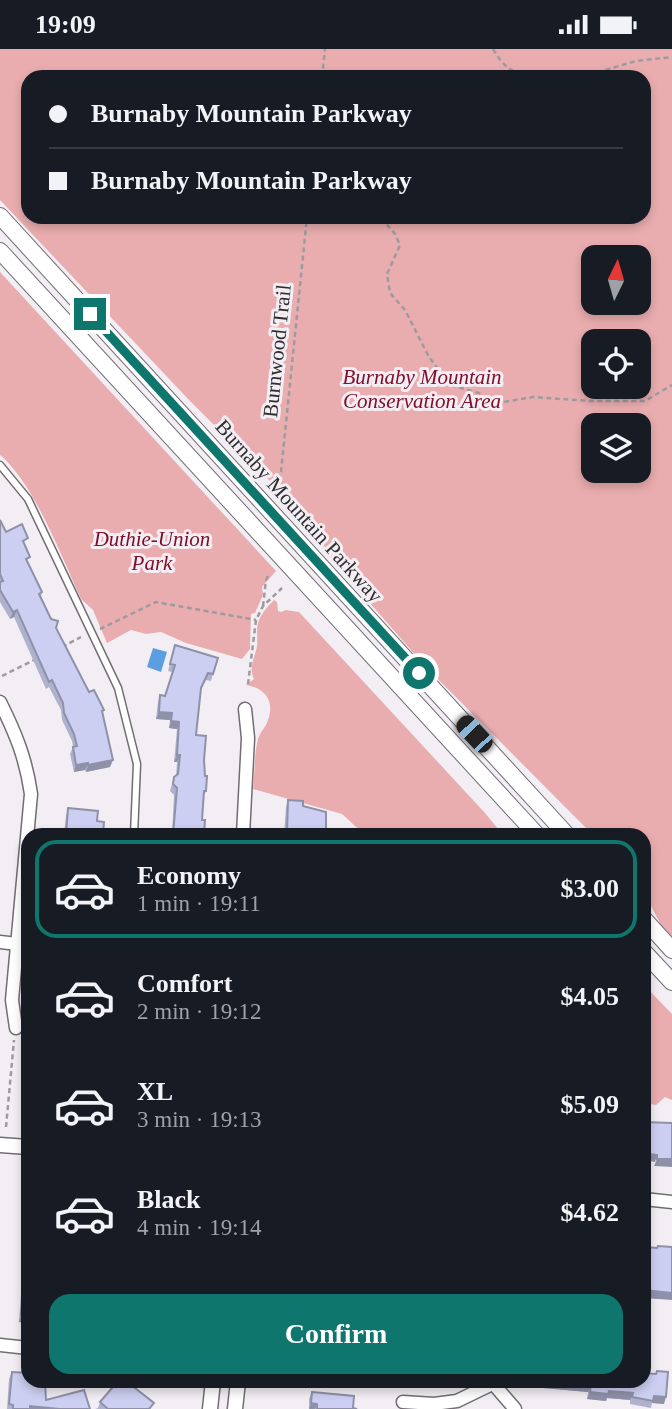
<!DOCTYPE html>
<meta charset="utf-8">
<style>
body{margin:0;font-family:Georgia,serif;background:#20242c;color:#f1f3f6;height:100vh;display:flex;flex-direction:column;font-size:26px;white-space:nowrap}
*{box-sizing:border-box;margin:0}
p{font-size:23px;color:#9ea1a6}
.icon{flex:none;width:38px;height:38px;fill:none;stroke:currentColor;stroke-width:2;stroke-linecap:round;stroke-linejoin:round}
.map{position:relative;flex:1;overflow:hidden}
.drawer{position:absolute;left:21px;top:779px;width:630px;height:560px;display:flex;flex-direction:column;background:#171b24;border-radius:21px;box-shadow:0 4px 10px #0003}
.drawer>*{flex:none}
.top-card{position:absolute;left:21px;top:21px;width:630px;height:154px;border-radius:21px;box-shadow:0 4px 10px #0003;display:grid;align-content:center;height:154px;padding:0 28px;background:#171b24}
.needle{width:46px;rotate:5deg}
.buttons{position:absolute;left:581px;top:196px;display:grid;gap:14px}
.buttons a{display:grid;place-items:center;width:70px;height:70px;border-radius:14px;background:#171b24;box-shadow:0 4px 10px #0003;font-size:35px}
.end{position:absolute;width:32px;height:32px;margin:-16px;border:9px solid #0f766e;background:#fff;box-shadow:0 0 0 4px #fff}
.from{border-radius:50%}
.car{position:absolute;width:21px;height:42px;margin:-21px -10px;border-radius:9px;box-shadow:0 0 5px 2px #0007;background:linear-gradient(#222 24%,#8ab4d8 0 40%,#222 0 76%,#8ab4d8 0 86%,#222 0)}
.top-card b{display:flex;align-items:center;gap:24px;height:66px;font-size:26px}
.top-card b+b{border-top:2px solid #363941}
.top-card i{width:18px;height:18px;background:#f1f3f6}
ul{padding:12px 0 0;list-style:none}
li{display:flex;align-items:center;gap:21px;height:98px;margin:0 14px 10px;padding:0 14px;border:4px solid transparent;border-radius:21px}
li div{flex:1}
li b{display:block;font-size:26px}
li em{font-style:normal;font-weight:600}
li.selected{border-color:#0f766e}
li>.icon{width:63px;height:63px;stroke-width:1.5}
.action{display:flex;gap:14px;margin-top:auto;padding:14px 28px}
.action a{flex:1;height:80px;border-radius:21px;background:#0f766e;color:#fff;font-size:28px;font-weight:600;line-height:80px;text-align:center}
.status{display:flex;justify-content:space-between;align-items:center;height:49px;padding:0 35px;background:#171b24;direction:ltr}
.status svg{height:19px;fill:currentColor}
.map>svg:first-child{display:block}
</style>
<div class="status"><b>19:09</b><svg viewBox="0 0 49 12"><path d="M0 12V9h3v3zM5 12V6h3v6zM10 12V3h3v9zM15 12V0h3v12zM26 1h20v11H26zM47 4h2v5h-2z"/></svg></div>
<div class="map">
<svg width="672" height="1360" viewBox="0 0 672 1360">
<rect width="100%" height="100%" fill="#f2eef4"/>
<g fill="#eaadaf" fill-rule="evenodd">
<path d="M 0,0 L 672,0 L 672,888 L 663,880 L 644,843 L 644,786 L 593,786 L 424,616 L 335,514 L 280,445 L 280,442 L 190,352 L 0,151 ZM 28,28 L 644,28 L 644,168 L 28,168 ZM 593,208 L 639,208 L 639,254 L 593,254 ZM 593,292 L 639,292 L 639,338 L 593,338 ZM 593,376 L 639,376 L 639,422 L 593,422 Z"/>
<path d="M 0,223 L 276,522 L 262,538 L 263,546 L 255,564 L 251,565 L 250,600 L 242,610 L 186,594 L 161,583 L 146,585 L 131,581 L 107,594 L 93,561 L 81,550 C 62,509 34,434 0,406 Z"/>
<path d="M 274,551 L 277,553 L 278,562 L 281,563 L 286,561 L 299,563 L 485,764 L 503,786 L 365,786 L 342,765 L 253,740 C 255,724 254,706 258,690 C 260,683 266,678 268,671 C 275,652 265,639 246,636 L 254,630 C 248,618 255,609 257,597 C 258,590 256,581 258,574 C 261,565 267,558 274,551 Z"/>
<path d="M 644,936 L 672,965 L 672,1051 L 665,1048 L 656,1056 L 644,1054 Z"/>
</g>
<path fill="#5c9edf" d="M 153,599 L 167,603 L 161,623 L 147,618 Z"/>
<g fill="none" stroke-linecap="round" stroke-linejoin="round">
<g stroke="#716d73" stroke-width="9">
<path id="service" d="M 0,416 L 28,450 L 118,639 L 137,715 L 134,786"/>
</g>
<g stroke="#716d73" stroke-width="15">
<g id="minor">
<path d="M 0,653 C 16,685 26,710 31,745 L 12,951 L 16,979"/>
<path d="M 243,786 L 248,689 L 245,660"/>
<path d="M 0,893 L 17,895"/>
<path d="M 644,1150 L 672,1153"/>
<path d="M 0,1296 L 28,1299"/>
<path d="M 491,1332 L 515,1360"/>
<path d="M 403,1353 L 434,1355 L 457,1352 L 492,1335"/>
</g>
</g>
<g stroke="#716d73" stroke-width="17">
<g id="tertiary">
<path d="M 0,1096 L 28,1098"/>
<path d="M 210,1360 L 213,1332"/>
<path d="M 235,1360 L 238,1332"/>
</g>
</g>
<g stroke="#716d73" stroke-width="18">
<g id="secondary">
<path d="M 0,167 L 567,786"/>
<path d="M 0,202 L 537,786"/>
<path d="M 644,870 L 672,901"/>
<path d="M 644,903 L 672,933"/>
</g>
</g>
<g stroke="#9d9b9f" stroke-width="2.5" stroke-dasharray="5 3.5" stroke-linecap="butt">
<path d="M 493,0 C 506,22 515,25 539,28"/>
<path d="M 322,28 L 325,0"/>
<path d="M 581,28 L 636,12 L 672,8"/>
<path d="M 384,168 L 384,172 L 395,185 L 400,196 L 387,225 L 390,244 L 405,261 L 429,308 L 450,336 L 479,344 L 489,355 L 492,355 L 533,348 L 590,352 L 645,352 L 672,336"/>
<path d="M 275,439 L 281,423 L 307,168"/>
<path d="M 263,557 L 266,531 L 269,525"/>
<path d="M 100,580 L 156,553 L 256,571"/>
<path d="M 62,598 L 81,588"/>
<path d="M 2,627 L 34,611"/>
<path d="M 248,635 L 256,571 L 263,557 L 282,539"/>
<path d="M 6,1078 L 14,991"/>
</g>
<use href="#service" stroke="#fff" stroke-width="6"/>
<use href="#minor" stroke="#fff" stroke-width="12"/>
<use href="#tertiary" stroke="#fff" stroke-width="14"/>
<use href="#secondary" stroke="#fff" stroke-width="16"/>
</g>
<g fill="#afb2cf">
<path d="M 0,471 L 6,483 L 26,497 L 25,497 L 28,514 L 42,543 L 41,547 L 56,579 L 89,643 L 104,661 L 102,665 L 110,718 L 86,723 L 85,721 L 74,723 L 70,705 L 73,698 L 72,692 L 62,671 L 61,661 L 49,638 L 46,640 L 14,568 L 10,570 L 0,553 Z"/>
<path d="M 175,596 L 218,609 L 211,632 L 206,631 L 200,641 L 196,686 L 204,711 L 206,742 L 203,749 L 202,771 L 204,786 L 172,786 L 174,746 L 170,742 L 174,728 L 176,727 L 177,713 L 174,713 L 177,680 L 169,679 L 170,671 L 156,670 L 158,653 L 160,646 L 165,647 L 172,623 L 168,622 Z"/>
<path d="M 288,751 L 303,757 L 326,781 L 324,786 L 284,786 L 286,758 Z"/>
<path d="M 68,759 L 97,772 L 103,786 L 64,786 L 66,766 Z"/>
<path d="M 27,1132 L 28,1132 L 28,1165 L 21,1160 L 21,1155 L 24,1147 L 25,1139 Z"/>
<path d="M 28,1194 L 28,1274 L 19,1273 L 22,1231 L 25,1224 L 26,1224 L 23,1207 Z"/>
<path d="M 657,1322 L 664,1355 L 652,1354 L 651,1359 L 630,1355 L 630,1351 L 607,1349 L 606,1352 L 587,1350 L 588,1343 L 543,1339 L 544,1332 L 644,1332 L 656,1325 Z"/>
<path d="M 12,1323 L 46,1351 L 90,1360 L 7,1360 L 9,1330 Z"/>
<path d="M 118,1332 L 156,1332 L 154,1339 L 128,1333 L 151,1360 L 95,1360 L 98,1359 L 100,1353 Z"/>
<path d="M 312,1343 L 353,1359 L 358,1360 L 309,1360 L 309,1350 Z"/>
</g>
<g fill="#8f91a9">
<path d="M 17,561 L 14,568 L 10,570 L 13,563 Z"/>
<path d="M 159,663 L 172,664 L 170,671 L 156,670 Z"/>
<path d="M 171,672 L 179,673 L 177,680 L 169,679 Z"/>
<path d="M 177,706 L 180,706 L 177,713 L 174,713 Z"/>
<path d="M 113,711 L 110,718 L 86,723 L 88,716 Z"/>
<path d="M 88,714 L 85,721 L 74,723 L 76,716 Z"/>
<path d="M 644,1104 L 657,1106 L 655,1113 L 644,1111 Z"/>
<path d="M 657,1110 L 672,1110 L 672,1118 L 654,1117 Z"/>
<path d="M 644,1241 L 672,1244 L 672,1251 L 644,1249 Z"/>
<path d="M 21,1266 L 28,1267 L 28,1274 L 19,1273 Z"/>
<path d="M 546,1332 L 591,1335 L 588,1343 L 543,1339 Z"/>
<path d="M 609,1342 L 633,1344 L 630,1351 L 607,1349 L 606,1352 L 587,1350 L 590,1343 Z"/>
<path d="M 654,1347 L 666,1348 L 664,1355 L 652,1354 Z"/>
<path d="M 311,1354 L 317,1355 L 315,1360 L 309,1360 Z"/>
<path d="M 30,1357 L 59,1360 L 29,1360 Z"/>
</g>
<g fill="#cccff1" stroke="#8f91a9" stroke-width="2">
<path d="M 0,471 L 6,483 L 22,475 L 28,489 L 23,492 L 30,508 L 26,510 L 42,543 L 39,545 L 51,570 L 58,572 L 56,579 L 89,643 L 94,641 L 104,661 L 102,662 L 113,711 L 88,716 L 88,714 L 76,716 L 73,698 L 77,697 L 74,685 L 64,664 L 63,654 L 52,631 L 49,633 L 17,561 L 13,563 L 0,541 L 0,533 L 3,532 L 0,525 Z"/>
<path d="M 175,596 L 218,609 L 213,625 L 208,624 L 201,639 L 196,686 L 206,687 L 204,711 L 205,727 L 207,727 L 206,742 L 204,742 L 202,771 L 205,771 L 204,786 L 173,786 L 177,739 L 173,735 L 174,728 L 178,725 L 180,706 L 177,706 L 179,673 L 171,672 L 172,664 L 159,663 L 160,646 L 165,647 L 175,616 L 170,615 Z"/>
<path d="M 288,751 L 303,752 L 303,757 L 326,763 L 326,781 L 322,781 L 321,786 L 290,786 L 287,784 Z"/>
<path d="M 68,759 L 98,762 L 97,772 L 104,773 L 103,784 L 97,784 L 96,786 L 66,786 Z"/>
<path d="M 644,1073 L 672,1074 L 672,1110 L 657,1110 L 657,1106 L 644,1104 Z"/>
<path d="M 27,1132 L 28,1132 L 28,1157 L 23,1153 L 23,1147 L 26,1145 Z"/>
<path d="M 28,1194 L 28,1212 L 25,1200 Z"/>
<path d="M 658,1197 L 672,1198 L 672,1244 L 644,1241 L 644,1215 L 646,1198 L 657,1199 Z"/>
<path d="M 25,1224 L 28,1224 L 28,1267 L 21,1266 Z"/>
<path d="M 657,1322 L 668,1323 L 666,1348 L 654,1347 L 653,1352 L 632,1348 L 633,1344 L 609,1342 L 608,1345 L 590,1343 L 591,1335 L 546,1332 L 644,1332 L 644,1324 L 656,1325 Z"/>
<path d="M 12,1323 L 28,1324 L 28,1332 L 45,1332 L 46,1351 L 84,1341 L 90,1360 L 59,1360 L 30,1357 L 30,1360 L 13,1360 L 13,1356 L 9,1355 Z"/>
<path d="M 118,1332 L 126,1332 L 154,1354 L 149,1360 L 108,1360 L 100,1353 Z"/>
<path d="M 312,1343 L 354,1347 L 353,1359 L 357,1360 L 317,1360 L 317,1355 L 311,1354 Z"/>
</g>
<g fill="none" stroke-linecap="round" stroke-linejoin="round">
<path stroke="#0f766e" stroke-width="9" d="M 90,265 L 419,624"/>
</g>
<g text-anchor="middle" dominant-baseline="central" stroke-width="6" stroke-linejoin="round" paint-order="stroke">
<g font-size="21" fill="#2e2d2f" stroke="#f2eef4">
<text transform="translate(277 302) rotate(-84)">Burnwood Trail</text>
<text transform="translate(299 462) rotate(48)">Burnaby Mountain Parkway</text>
</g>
<g font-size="21" font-style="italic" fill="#830e29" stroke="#f2eef4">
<text x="422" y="328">Burnaby Mountain<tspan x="422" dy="24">Conservation Area</tspan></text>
<text x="152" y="490">Duthie-Union<tspan x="152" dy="24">Park</tspan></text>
</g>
</g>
</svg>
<div class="buttons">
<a><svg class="needle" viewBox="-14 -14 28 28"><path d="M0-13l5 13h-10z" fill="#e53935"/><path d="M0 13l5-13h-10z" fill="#9ea1a6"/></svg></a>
<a><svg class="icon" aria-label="locate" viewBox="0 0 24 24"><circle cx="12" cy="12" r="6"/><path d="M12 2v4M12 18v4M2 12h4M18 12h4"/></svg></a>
<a><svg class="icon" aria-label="layers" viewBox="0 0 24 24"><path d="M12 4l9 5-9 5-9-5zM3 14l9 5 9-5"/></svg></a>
</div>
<i class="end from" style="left:419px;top:624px"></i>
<i class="end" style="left:90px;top:265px"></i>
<i class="car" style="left:474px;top:685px;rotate:317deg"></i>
<div class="top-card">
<b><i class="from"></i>Burnaby Mountain Parkway</b>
<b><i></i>Burnaby Mountain Parkway</b>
</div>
<section class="drawer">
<ul>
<li class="selected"><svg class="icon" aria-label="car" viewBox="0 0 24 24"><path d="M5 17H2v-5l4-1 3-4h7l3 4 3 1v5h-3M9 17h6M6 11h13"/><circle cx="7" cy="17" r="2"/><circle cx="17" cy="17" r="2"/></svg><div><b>Economy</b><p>1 min · 19:11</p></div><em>$3.00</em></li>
<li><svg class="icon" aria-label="car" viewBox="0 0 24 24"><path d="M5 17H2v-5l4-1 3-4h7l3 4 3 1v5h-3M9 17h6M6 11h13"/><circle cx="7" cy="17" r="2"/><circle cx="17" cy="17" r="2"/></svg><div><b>Comfort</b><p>2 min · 19:12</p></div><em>$4.05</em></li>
<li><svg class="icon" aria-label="car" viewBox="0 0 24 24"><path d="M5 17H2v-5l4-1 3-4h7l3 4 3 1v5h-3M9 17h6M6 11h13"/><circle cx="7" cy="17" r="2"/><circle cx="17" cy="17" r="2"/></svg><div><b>XL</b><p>3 min · 19:13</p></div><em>$5.09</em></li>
<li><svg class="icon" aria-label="car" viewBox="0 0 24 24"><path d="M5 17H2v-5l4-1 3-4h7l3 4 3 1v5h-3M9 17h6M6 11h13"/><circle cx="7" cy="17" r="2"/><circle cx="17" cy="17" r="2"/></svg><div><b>Black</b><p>4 min · 19:14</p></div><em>$4.62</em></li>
</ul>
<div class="action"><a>Confirm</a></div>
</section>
</div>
